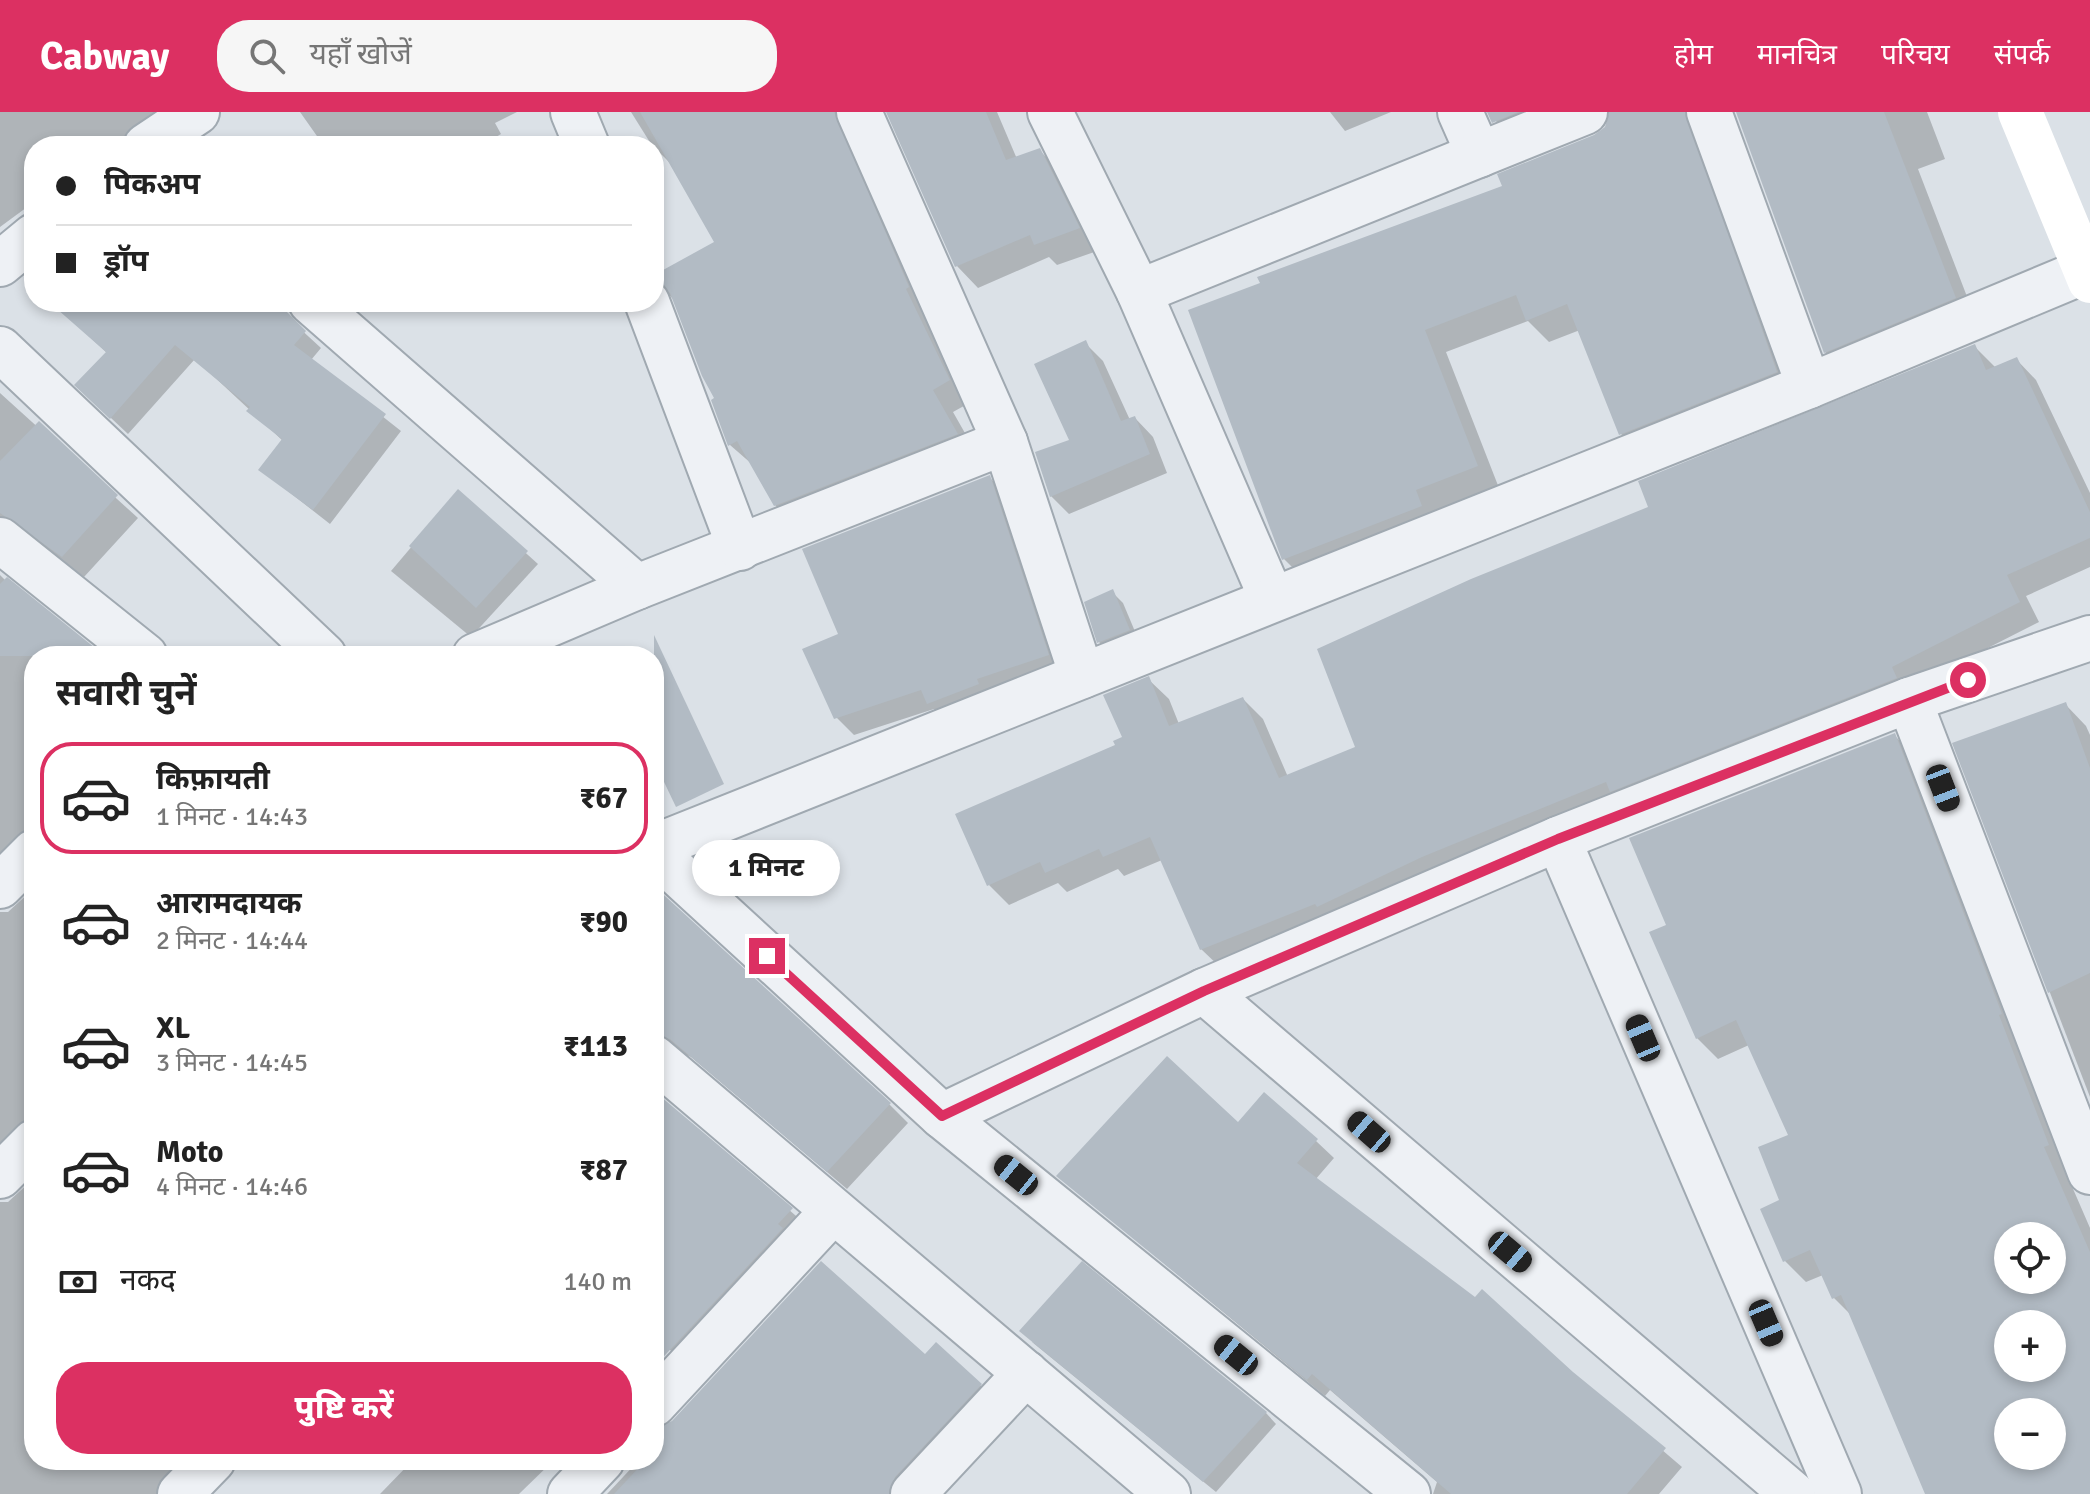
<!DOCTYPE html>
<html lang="hi">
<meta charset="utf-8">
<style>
body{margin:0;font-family:Signika,"Noto Sans Devanagari",sans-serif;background:#f6f6f6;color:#222;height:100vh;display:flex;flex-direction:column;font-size:30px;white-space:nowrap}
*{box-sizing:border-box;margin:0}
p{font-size:26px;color:#767676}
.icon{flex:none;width:44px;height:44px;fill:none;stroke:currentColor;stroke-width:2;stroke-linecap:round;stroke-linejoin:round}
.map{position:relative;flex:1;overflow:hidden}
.side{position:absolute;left:24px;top:534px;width:640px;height:824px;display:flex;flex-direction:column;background:#fff;border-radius:32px;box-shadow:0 4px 12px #0003}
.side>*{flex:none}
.banner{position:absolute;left:24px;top:24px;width:640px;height:176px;border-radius:32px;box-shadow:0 4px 12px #0003;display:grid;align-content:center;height:176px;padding:0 32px;background:#fff}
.buttons{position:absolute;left:1994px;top:1110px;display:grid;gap:16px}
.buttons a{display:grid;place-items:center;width:72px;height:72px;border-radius:50%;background:#fff;box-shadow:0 4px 12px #0003;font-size:40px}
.end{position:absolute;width:36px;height:36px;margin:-18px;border:10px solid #dc3062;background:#fff;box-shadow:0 0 0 4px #fff}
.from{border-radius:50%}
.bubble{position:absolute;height:56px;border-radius:28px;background:#fff;box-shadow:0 4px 12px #0003;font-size:26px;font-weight:800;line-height:56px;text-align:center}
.car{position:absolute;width:24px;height:48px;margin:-24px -12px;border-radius:10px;box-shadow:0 0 6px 2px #0007;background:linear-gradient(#222 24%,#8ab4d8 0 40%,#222 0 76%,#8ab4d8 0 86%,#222 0)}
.banner b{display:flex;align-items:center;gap:28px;height:76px;font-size:30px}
.banner b+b{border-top:2px solid #e0e0e0}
.banner i{width:20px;height:20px;background:#222}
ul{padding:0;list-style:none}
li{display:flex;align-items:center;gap:24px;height:112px;margin:0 16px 12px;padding:0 16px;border:4px solid transparent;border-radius:32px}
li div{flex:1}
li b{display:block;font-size:30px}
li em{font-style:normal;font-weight:800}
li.current{border-color:#dc3062}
li>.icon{width:72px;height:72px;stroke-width:1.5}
h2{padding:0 32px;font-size:36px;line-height:96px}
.pay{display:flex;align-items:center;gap:20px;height:88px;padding:0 32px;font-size:30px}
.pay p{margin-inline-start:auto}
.action{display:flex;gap:16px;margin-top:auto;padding:16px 32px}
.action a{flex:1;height:92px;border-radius:32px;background:#dc3062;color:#fff;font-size:32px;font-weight:800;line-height:92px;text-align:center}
header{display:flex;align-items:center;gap:48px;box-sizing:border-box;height:112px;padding:0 40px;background:#dc3062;color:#fff}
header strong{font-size:38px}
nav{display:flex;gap:44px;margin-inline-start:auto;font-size:28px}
.search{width:560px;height:72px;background:#f6f6f6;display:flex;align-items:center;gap:20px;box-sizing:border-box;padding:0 28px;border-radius:32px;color:#767676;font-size:30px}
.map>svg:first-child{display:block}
</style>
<header>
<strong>Cabway</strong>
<div class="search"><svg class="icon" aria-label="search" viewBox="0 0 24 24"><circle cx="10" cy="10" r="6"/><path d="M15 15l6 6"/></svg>यहाँ खोजें</div>
<nav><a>होम</a><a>मानचित्र</a><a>परिचय</a><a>संपर्क</a></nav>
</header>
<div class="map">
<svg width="2090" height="1382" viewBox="0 0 2090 1382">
<rect width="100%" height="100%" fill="#dbe1e7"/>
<g fill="#0003" fill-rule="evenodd">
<path d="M 0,0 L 195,0 L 152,34 L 34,34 L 34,90 L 0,115 Z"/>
<path d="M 300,0 L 517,0 L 495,11 L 501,22 L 481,34 L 324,34 Z"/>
<path d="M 631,0 L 869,0 L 971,290 L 953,300 L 978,344 L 797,415 L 775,393 L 753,353 L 730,333 L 717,287 L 673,187 L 654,167 L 717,130 L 673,54 L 651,32 Z"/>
<path d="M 888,0 L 997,0 L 1017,47 L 1040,39 L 1061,60 L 1100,138 L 1057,153 L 1049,145 L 978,176 L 957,154 Z"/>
<path d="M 1330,0 L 1391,0 L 1345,19 Z"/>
<path d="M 1488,0 L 1601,0 L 1516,32 Z"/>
<path d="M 1611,0 L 1635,0 L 1690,25 L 1712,47 L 1798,282 L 1643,344 L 1621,322 L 1580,218 L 1549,230 L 1528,209 L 1446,240 L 1499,376 L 1306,469 L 1284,447 L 1505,75 L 1595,25 L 1606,17 Z"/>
<path d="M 1738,0 L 1927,0 L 1945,47 L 1918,57 L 1976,208 L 1847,262 L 1825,240 Z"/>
<path d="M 52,190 L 271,190 L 321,236 L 311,248 L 401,319 L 330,412 L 261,358 L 283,329 L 195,247 L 128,322 L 94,290 L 107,241 Z"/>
<path d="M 1085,231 L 1103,249 L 1130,308 L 1135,306 L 1153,325 L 1167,361 L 1069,402 L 1051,384 L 1072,329 Z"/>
<path d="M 1974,234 L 1995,255 L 2016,247 L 2036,268 L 2090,381 L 2090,455 L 2026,484 L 2039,510 L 1911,575 L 1222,857 L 1201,837 L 1162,748 L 1124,764 L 1118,757 L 1067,780 L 1058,771 L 1009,793 L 989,773 L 1124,626 L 1148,567 L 1169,587 L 1179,612 L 1243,587 L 1263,607 L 1288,665 L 1358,636 L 1650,396 Z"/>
<path d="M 0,281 L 138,406 L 84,465 L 28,424 L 0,439 Z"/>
<path d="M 989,365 L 1007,383 L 1065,561 L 946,609 L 934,597 L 854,623 L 836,605 L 841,523 Z"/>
<path d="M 458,380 L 538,452 L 471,525 L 391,459 Z"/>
<path d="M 0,463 L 20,483 L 60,544 L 34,544 L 34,748 L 0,786 Z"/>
<path d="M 1112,480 L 1123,491 L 1139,529 L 1110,541 L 1099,530 Z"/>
<path d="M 2065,592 L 2086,614 L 2090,623 L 2090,985 L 1955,633 Z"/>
<path d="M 1894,623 L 1915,644 L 2072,1053 L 2064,1056 L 2090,1116 L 2090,1382 L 1927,1382 L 1852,1204 L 1834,1186 L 1823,1163 L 1806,1170 L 1785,1149 L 1782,1089 L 1790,1024 L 1749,933 L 1718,947 L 1697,926 L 1668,814 ZM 2008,1124 L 2052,1124 L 2052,1168 L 2008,1168 ZM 2008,1212 L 2052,1212 L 2052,1256 L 2008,1256 ZM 2008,1300 L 2052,1300 L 2052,1344 L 2008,1344 Z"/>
<path d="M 34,776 L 34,1040 L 0,1074 L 0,800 L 8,800 Z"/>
<path d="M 654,808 L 890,993 L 908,1011 L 847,1077 L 691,945 L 678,939 L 654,948 Z"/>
<path d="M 654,981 L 810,1116 L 689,1256 L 669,1237 L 654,1251 Z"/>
<path d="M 1238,1013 L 1316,1029 L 1334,1046 L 1315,1068 L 1572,1261 L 1682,1355 L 1659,1382 L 1433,1382 L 1437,1370 L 1330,1278 L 1325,1284 L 1058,1064 Z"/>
<path d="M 34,1066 L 34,1348 L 224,1348 L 187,1382 L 0,1382 L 0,1090 L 8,1090 Z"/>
<path d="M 1032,1230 L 1266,1301 L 1276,1312 L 1216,1380 Z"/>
<path d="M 926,1245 L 980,1273 L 1005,1298 L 927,1382 L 607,1382 L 639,1348 L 654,1348 L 654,1331 Z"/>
<path d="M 413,1348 L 554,1348 L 519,1382 L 380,1382 Z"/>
</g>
<g fill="#b2bbc4" fill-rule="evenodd">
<path d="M 640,0 L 834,0 L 909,175 L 906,177 L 950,268 L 933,278 L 958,322 L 774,394 L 737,329 L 728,334 L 711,288 L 714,286 L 702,264 L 670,181 L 654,167 L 654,163 L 714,130 Z"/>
<path d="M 886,0 L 986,0 L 1006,48 L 1040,36 L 1080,116 L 1034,133 L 1030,123 L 955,155 Z"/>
<path d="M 1487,0 L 1518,0 L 1492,11 Z"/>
<path d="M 1609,0 L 1685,0 L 1777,260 L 1619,323 L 1567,192 L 1526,209 L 1516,183 L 1425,218 L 1478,354 L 1416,378 L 1422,394 L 1282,448 L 1188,198 L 1260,171 L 1257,165 L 1502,74 L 1497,62 L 1594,23 L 1605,15 Z"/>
<path d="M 1736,0 L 1884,0 L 1956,186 L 1824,241 Z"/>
<path d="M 49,190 L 277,190 L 306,219 L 294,233 L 386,302 L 313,398 L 258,358 L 282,327 L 246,299 L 250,295 L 175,233 L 110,307 L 74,273 L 106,240 Z"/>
<path d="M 1086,228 L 1121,309 L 1135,304 L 1150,342 L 1050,385 L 1035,340 L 1069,328 L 1034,252 Z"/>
<path d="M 1975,232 L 1986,258 L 2017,245 L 2090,400 L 2090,426 L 2007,463 L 2020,490 L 1892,555 L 1897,566 L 1610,680 L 1606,670 L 1422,745 L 1317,795 L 1315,792 L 1200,838 L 1150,725 L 1103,745 L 1099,737 L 1045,761 L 1040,750 L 987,774 L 955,702 L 1115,633 L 1113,629 L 1122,625 L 1103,583 L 1149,564 L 1169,614 L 1243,585 L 1279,666 L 1355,635 L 1317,537 L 1471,467 L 1648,395 L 1638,369 Z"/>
<path d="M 39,309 L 118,383 L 62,445 L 0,401 L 0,349 Z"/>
<path d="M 990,363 L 1049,543 L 977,567 L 979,572 L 927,592 L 921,578 L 834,607 L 802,537 L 838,522 L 802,437 Z"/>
<path d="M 458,377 L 528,439 L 476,496 L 409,434 Z"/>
<path d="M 7,465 L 105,544 L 0,544 L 0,472 Z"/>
<path d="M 1113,477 L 1130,518 L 1097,531 L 1084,490 Z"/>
<path d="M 654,523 L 724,672 L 676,695 L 654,649 Z"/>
<path d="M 2066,590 L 2090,656 L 2090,861 L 2048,881 L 1952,631 Z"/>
<path d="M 1895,621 L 2002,902 L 1999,903 L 2049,1033 L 2044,1035 L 2090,1140 L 2090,1382 L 1925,1382 L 1841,1183 L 1832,1187 L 1810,1138 L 1783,1150 L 1760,1097 L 1779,1088 L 1758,1035 L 1788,1023 L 1736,908 L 1696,927 L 1649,820 L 1666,813 L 1629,726 ZM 2008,1124 L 2052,1124 L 2052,1168 L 2008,1168 ZM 2008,1212 L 2052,1212 L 2052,1256 L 2008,1256 ZM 2008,1300 L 2052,1300 L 2052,1344 L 2008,1344 Z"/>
<path d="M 654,774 L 891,991 L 827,1060 L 670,927 L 654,922 Z"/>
<path d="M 1167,944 L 1238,1010 L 1264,980 L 1318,1027 L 1297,1051 L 1475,1185 L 1482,1177 L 1573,1260 L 1666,1336 L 1627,1382 L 1451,1382 L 1312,1262 L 1307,1268 L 1056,1064 Z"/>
<path d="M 654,979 L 793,1096 L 778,1112 L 783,1116 L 654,1255 Z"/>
<path d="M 821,1149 L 925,1242 L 936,1230 L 982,1272 L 895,1365 L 889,1382 L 614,1382 L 646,1348 L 654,1348 L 654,1316 L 672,1309 Z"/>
<path d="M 1082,1149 L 1267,1300 L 1203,1370 L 1019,1219 Z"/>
</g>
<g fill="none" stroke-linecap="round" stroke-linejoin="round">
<g stroke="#a0a9b1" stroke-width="48">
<g id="street">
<path d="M 573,0 L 587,34"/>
<path d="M 859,0 L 1005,330 L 1082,564"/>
<path d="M 1050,0 L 1139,180 L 1272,487"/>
<path d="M 1460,0 L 1479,43"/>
<path d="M 1709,0 L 1809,274"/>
<path d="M 146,34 L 197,0"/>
<path d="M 0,152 L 34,124"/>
<path d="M 1139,180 L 1585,0"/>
<path d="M 311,190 L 637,475 L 1005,330"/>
<path d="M 647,190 L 740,436"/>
<path d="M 0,237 L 324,544"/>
<path d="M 0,428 L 145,544"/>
<path d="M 475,544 L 637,475"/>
<path d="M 1909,588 L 2090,1060"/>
<path d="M 1558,727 L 1839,1382"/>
<path d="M 654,735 L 1809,274 L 2085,159"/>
<path d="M 654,740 L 942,1004"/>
<path d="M 0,774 L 34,740"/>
<path d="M 1204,879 L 1793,1382"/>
<path d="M 654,946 L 1168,1382"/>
<path d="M 0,1064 L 34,1030"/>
<path d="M 654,1292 L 833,1099"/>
<path d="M 180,1382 L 213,1348"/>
<path d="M 570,1382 L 602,1348"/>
<path d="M 913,1382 L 1026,1261"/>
<path d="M 1408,1382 L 942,1004 L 1204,879 L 1558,727 L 1909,588 L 2090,526"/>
</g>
</g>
<use href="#street" stroke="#eef1f5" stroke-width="44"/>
<path stroke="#fff" stroke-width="44" d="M 2020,0 L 2090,169"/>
</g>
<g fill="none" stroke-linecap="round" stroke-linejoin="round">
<path stroke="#dc3062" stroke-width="10" d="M 767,844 L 942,1004 L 1204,879 L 1558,727 L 1968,568"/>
</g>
</svg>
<div class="buttons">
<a><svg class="icon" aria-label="locate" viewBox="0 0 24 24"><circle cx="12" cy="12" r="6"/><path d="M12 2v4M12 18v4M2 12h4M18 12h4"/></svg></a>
<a>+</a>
<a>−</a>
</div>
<i class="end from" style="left:1968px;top:568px"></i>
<i class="end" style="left:767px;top:844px"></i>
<div class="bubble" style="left:692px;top:728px;width:148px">1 मिनट</div>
<i class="car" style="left:1943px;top:676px;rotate:159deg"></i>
<i class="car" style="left:1643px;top:926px;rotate:337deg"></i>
<i class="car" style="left:1369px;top:1020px;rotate:311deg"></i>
<i class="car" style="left:1016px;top:1063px;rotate:309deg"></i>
<i class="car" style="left:1510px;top:1140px;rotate:130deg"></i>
<i class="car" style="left:1766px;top:1211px;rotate:157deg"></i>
<i class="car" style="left:1236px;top:1243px;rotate:309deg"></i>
<div class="banner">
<b><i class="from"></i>पिकअप</b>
<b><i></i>ड्रॉप</b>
</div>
<section class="side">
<h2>सवारी चुनें</h2>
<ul>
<li class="current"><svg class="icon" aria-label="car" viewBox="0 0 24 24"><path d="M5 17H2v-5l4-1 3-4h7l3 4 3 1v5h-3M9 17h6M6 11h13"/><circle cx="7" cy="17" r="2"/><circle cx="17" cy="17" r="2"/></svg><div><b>किफ़ायती</b><p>1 मिनट · 14:43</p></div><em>₹67</em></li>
<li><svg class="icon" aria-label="car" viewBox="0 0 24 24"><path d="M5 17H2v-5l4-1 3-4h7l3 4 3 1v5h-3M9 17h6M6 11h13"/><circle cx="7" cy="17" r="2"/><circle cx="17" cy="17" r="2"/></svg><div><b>आरामदायक</b><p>2 मिनट · 14:44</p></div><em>₹90</em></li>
<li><svg class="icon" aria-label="car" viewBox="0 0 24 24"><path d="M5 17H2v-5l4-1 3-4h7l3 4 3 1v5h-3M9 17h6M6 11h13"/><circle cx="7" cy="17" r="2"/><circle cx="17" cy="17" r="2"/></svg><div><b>XL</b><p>3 मिनट · 14:45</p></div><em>₹113</em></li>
<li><svg class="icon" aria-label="car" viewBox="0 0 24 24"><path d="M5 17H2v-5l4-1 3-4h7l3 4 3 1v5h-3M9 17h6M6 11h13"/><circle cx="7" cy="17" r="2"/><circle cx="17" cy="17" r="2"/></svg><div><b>Moto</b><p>4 मिनट · 14:46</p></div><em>₹87</em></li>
</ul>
<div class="pay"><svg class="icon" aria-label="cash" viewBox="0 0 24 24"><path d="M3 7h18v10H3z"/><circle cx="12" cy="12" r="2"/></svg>नकद<p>140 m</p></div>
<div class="action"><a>पुष्टि करें</a></div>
</section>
</div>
